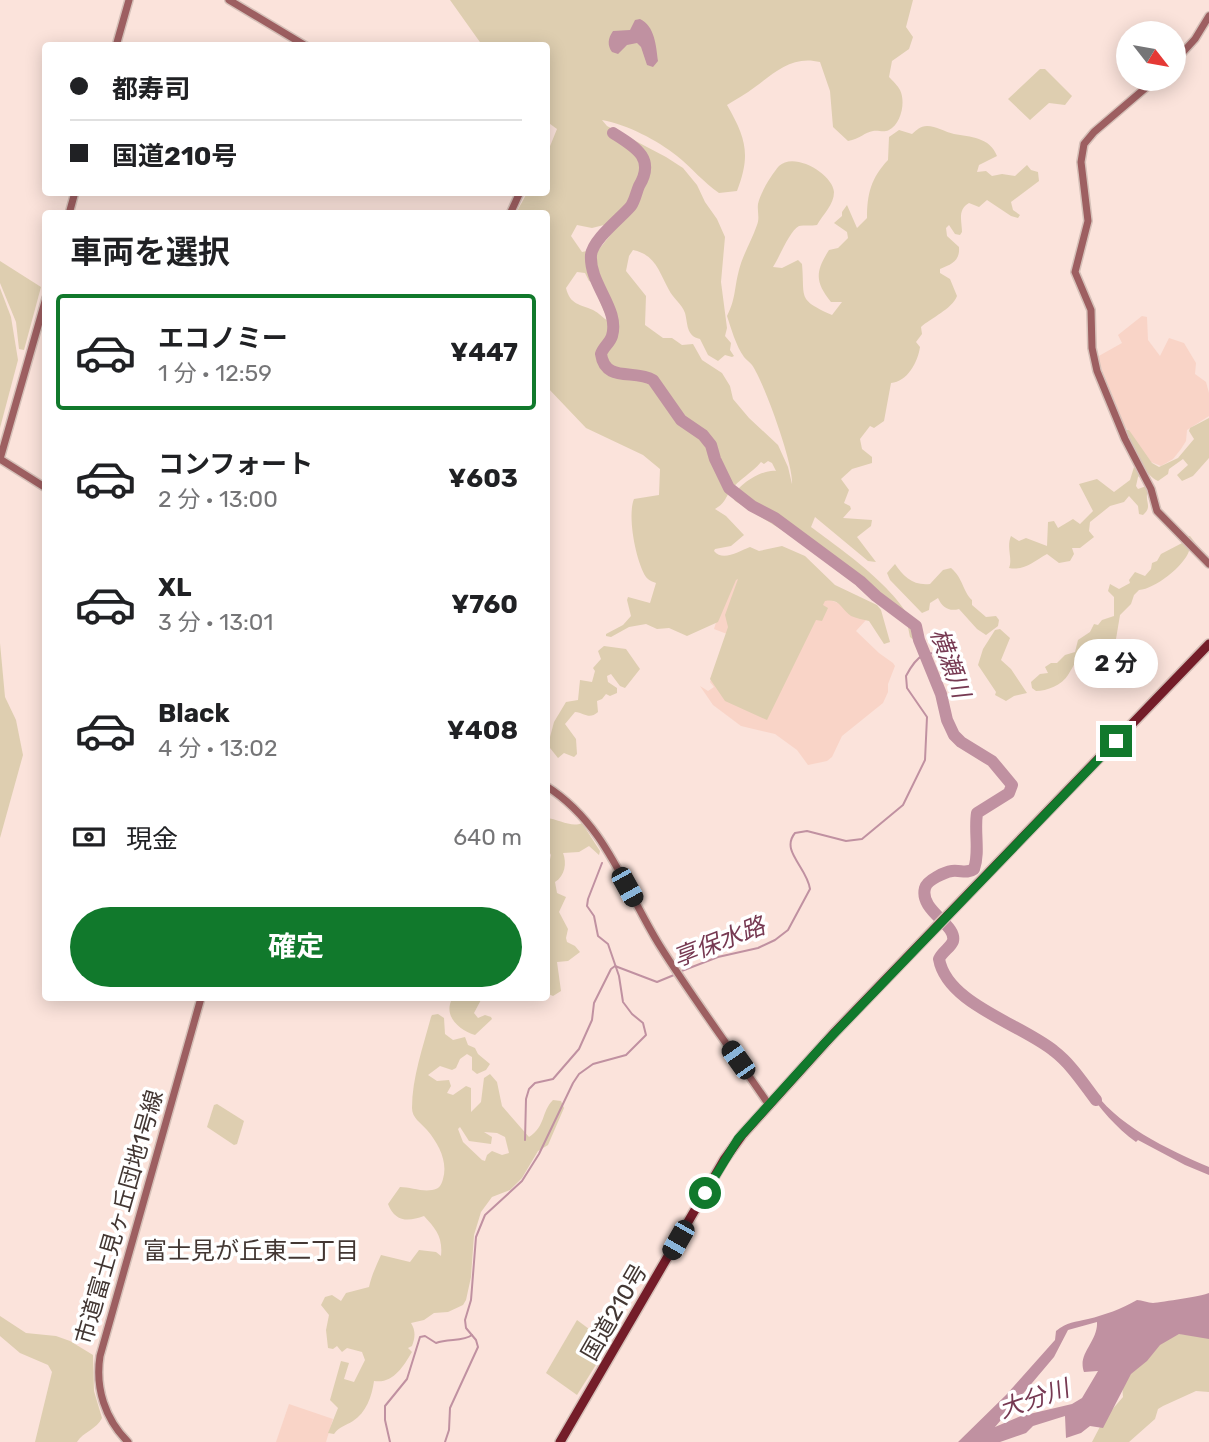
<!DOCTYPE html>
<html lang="ja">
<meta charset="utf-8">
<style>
body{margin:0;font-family:Rubik,"Noto Sans JP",sans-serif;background:#f2f2f2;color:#202124;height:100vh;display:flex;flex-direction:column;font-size:26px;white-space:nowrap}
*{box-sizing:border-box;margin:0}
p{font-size:23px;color:#757577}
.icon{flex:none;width:38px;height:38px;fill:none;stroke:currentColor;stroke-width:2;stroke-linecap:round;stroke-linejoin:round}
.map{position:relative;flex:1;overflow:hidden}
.sheet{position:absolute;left:42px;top:210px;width:508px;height:791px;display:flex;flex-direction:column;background:#fff;border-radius:7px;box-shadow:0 4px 18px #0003}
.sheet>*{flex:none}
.banner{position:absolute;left:42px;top:42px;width:508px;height:154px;border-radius:7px;box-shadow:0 4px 18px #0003;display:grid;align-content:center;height:154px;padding:0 28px;background:#fff}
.needle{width:46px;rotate:121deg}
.controls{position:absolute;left:1116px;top:21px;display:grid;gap:14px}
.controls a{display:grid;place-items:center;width:70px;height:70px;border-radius:50%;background:#fff;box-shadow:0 4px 18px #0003;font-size:35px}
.end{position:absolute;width:32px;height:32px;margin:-16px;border:9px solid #11792c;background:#fff;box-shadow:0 0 0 4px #fff}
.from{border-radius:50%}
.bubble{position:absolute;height:49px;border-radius:24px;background:#fff;box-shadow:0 4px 18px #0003;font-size:23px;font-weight:700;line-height:49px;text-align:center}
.car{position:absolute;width:21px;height:42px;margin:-21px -10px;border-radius:9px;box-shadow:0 0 5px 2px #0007;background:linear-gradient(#222 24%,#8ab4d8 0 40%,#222 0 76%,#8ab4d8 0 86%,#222 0)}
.banner b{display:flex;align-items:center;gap:24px;height:66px;font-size:26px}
.banner b+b{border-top:2px solid #e0e0e0}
.banner i{width:18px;height:18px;background:#202124}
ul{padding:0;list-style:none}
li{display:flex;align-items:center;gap:21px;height:116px;margin:0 14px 10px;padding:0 14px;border:4px solid transparent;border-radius:7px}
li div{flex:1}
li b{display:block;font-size:26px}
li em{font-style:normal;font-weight:700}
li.on{border-color:#11792c}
li>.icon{width:63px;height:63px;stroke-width:1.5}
h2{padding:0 28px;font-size:32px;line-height:84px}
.pay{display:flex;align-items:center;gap:18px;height:77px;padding:0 28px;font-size:26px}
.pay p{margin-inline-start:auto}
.action{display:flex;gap:14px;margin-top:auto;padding:14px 28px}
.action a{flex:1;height:80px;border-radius:42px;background:#11792c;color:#fff;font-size:28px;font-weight:700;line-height:80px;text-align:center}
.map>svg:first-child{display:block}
</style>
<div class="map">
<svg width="1209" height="1442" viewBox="0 0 1209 1442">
<rect width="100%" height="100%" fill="#fbe3db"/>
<g fill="#f9d4c7">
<path d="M 1142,316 L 1147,317 L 1148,340 L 1160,356 L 1169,338 L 1184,343 L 1196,363 L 1195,374 L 1206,382 L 1209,393 L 1209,416 L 1187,430 L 1186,441 L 1181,449 L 1173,459 L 1161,466 L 1151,462 L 1124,425 L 1097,357 L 1122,343 L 1118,335 Z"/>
<path d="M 737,574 L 751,580 L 767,584 L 780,596 L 822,597 L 854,609 L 866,620 L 856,631 L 879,653 L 893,663 L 895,666 L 888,684 L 888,692 L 883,703 L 842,736 L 832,757 L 827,761 L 808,765 L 797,750 L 775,734 L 741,726 L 713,705 L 700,686 L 708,691 L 714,687 L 710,682 L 727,634 L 714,629 L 728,582 Z"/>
<path d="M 289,1404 L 333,1419 L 326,1442 L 276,1442 Z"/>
</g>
<g fill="#deceb0" fill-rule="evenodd">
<path d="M 450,0 L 913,0 L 906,27 L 913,37 L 909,49 L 892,61 L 889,77 C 893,81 898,86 900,90 C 906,102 901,124 889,130 C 883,133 879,130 873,131 C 865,132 860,139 848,141 L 833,127 L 830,91 L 820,62 C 793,55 775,72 755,87 C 746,94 736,99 727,105 C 746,138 751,155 737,191 L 719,193 C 703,182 692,168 677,156 C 657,140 628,125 602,120 L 607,126 L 666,157 L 683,168 L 697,185 L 705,202 L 717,219 L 725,237 L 721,282 L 727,328 L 725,336 L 731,343 L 730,350 L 734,356 L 732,357 L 725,355 L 718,361 L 708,355 L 700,339 C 686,336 688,324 685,313 C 682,304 673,298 669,290 C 659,272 656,255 633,250 L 629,256 L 626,271 L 646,296 L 645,325 L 663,338 L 672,338 L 682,345 L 693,344 L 702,360 L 722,373 L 730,386 L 733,399 L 749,418 L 778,445 L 788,467 L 792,484 C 794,465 764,382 752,365 C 750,362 746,360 744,357 C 736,346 731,328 727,316 C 736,298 734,289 739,270 C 743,254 752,240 757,225 C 760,218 757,211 758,204 C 760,193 772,174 779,166 C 794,151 833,174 834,192 C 834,205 823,214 817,225 C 812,226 804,225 799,226 C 790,230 779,258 773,267 L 782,268 L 798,260 L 802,264 C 805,299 797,299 832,315 L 842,302 L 831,302 C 815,282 815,272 829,250 L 838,248 L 848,238 L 847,232 L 834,223 L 842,216 L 842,212 L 847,205 L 857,228 L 867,218 C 867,194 871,178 888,160 L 889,137 L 899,130 L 912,134 C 917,130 920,126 927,126 C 936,126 945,132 954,134 C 970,137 990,137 997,156 L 979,165 L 977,172 L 986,171 L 992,176 L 1002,174 L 1015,176 L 1027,165 L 1031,170 L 1038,172 L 1039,181 L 1011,202 L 1013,210 L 1020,215 L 1018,218 L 1011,216 L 987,200 L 979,207 L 969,203 C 957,210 962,221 962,232 L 960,235 L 955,234 L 949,225 L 946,228 L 947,236 L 959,247 C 960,261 952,264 940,269 L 940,273 L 950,279 L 957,296 C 952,309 931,318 921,327 L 922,334 L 916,342 L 920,347 C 918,362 907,382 891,383 L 884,421 L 874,428 L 870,426 L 860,439 L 862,449 L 872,457 L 872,463 L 852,469 L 841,479 L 849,490 L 844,503 L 850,506 L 851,509 L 843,518 L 872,520 L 871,526 L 857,537 L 876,562 L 868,561 L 815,517 L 811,527 C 843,551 912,597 917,640 L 915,641 L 910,637 L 908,627 L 898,614 L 859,578 L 817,548 L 795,538 L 735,501 L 733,498 C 737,484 763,469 776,471 L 772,463 L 768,461 L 764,464 L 761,462 C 752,473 739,479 730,491 C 725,499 724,504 715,509 L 726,516 L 744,535 L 731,546 L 715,549 L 714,551 C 723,562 739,551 750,547 L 759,551 L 782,546 L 805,556 L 835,585 L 877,605 L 881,610 L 890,642 L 884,644 L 869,621 C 864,620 856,618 851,616 C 841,609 840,598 825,601 L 823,605 L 828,608 L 822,621 L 816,620 L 767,720 L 725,701 L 710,679 L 728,627 L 725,615 L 738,579 L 736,580 L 718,622 L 687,636 L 669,628 L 657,629 L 646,624 L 629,627 L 611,637 L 606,636 L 606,634 L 623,625 L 631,616 L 627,600 L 628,597 L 650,603 L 656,583 C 653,582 648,580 646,577 C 636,562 627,516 634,499 L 659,495 L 660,469 L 643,455 L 586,428 L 546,386 L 546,214 L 516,213 L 527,193 L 546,192 L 546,156 L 557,129 L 546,121 L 546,46 L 482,45 ZM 608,224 L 612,233 L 596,253 L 597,271 L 601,283 L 589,268 L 593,256 L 592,250 L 582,252 L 571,236 L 577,225 L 592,228 ZM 577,272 L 585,273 L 589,281 L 603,286 L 605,295 L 598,293 L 598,297 L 608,321 C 603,318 599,313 593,310 C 580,304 570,305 566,288 Z"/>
<path d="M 1040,69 L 1045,69 L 1072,96 L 1065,105 L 1049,103 L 1030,120 L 1008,99 Z"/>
<path d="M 0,261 L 41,287 L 24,350 L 19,349 L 16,322 L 0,283 Z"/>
<path d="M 0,288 L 11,317 L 18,360 L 0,428 Z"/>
<path d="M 1209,418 L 1209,458 L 1193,476 L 1182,481 L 1177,475 L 1188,465 L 1183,459 L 1169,469 L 1168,474 L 1158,481 C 1145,476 1129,444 1126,430 L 1129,430 L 1152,463 L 1159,467 L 1178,458 L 1194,439 L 1189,431 L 1190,428 Z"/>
<path d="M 1134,467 L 1141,474 L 1138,477 L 1136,486 L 1138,489 L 1149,485 C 1149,488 1147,491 1147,494 C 1146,504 1152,507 1143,515 L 1139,514 L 1138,506 L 1129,496 L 1124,502 L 1110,506 L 1090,522 L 1089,531 L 1094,537 L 1080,548 L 1072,548 L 1074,554 L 1070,561 L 1059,563 L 1047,554 C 1034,561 1025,571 1009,568 C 1013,558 1006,548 1011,536 L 1019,541 L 1026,538 L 1047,546 L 1048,522 L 1054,521 L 1058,528 L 1073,519 L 1080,524 L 1093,511 L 1079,484 L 1097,479 L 1114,492 L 1130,480 Z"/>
<path d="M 1190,536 L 1196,544 L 1194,550 L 1189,551 C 1184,566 1155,589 1139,590 L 1134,595 L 1131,604 L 1120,615 L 1116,639 L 1098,657 L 1085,663 L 1078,660 C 1073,665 1072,669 1068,675 C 1062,685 1047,691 1036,691 L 1032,688 L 1031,682 L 1040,674 L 1048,673 L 1045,667 L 1051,663 L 1057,663 L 1065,655 L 1075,652 L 1078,640 L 1090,632 L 1094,624 L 1098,625 L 1102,620 L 1114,616 L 1114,597 L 1108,591 L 1110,584 L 1119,589 L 1130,583 L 1129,580 L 1135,572 L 1145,576 L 1151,569 L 1152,563 L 1157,561 L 1161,554 L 1184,542 L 1185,537 Z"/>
<path d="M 895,564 C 903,576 913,586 930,584 L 943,570 L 951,568 C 963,578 963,592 972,600 L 972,605 L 986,617 L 996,616 L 999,620 L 998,626 L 986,635 L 977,629 L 959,609 C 949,612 942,607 938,598 L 930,603 L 929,610 L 922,613 L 890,580 L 887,573 Z"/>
<path d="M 1000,629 L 1010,638 L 1001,660 L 1011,669 L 1027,693 L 1014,696 L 1006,701 L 995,695 L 996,692 L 978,665 L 983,649 L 995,630 Z"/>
<path d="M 0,643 L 5,697 L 16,720 L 23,755 L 0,838 Z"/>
<path d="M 604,646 L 626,649 L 640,669 L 625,688 L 620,686 L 611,674 L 607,676 L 608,682 L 617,688 L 617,693 L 610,696 L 606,694 L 602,699 L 597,701 L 598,712 C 589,720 585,713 575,712 L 565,724 L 576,739 L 577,754 L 574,757 L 564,753 L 558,758 L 550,748 L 546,752 L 554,722 L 566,702 L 578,700 L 580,680 L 592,682 L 595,671 L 593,668 L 601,659 L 598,651 Z"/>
<path d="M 546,818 C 559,819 571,828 582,823 L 600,851 L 599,855 L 589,846 L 579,852 L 563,853 C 567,863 565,876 555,882 L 557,893 L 566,897 L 559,912 L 568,929 L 566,938 L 567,942 L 575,946 L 580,952 L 568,961 L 557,962 L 561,991 L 553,996 L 546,993 L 546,866 L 549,864 L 551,855 L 546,846 Z"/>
<path d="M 482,998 L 474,1013 L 478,1018 L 485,1015 L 491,1017 L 492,1019 L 475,1035 C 459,1030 443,1016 452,999 Z"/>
<path d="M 438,1014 L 444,1018 L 445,1034 L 453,1040 L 465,1037 L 468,1045 L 475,1048 L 478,1054 L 490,1064 L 486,1070 L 477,1074 L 472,1070 L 472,1057 L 467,1054 L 460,1059 L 456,1068 L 452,1070 L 440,1066 L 428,1075 L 437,1081 L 449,1080 L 451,1086 L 447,1093 L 453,1095 L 466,1086 L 471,1088 L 471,1112 L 481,1102 L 484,1078 L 490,1074 L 497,1082 L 502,1106 L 529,1137 C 546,1126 541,1112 553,1100 L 561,1101 L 564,1108 L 548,1145 L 538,1151 L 522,1178 L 510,1190 L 492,1197 L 481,1212 L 474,1235 L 471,1277 L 466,1300 L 463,1305 L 448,1312 L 434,1313 L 424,1320 L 411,1323 C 416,1331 415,1338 412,1346 L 408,1348 L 412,1352 C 403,1367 393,1384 374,1381 C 372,1396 366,1413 353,1421 C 345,1426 340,1426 334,1434 L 328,1433 L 338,1408 L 330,1400 L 341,1361 L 349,1363 L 344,1379 L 354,1382 L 365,1360 L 362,1352 L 347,1348 L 342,1352 L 337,1346 L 333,1349 L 328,1348 L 326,1330 L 329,1315 L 321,1305 L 325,1297 L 332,1295 L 341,1301 L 346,1293 L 369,1287 C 371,1277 376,1266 381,1255 L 410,1262 L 419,1250 L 436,1252 L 441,1256 C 443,1237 436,1229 424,1216 C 408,1222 395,1222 388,1204 L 400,1187 C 410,1187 422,1192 432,1190 C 439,1189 441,1186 443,1179 C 448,1162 439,1144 427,1130 C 421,1123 412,1118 412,1108 C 412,1078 423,1047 431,1017 L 432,1015 ZM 460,1127 L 469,1141 L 491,1144 L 492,1137 L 484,1132 L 497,1133 L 505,1137 L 509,1153 L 502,1155 L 492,1151 L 487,1155 L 485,1161 L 482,1160 L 463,1142 L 458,1129 Z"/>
<path d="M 217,1104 L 244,1121 L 237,1144 L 234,1145 L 207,1127 L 214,1105 Z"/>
<path d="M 0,1316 L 26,1333 L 56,1336 L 70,1341 L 93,1355 L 94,1391 L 102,1418 C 97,1429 83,1432 77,1442 L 35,1442 L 52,1372 L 48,1365 L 20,1353 L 0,1336 Z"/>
<path d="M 577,1320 L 609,1344 L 577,1395 L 546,1373 Z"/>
<path d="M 1171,1333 L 1209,1337 L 1209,1392 L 1196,1391 L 1163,1406 L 1158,1409 L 1155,1419 L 1129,1442 L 1092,1442 L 1104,1419 L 1123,1397 C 1119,1368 1151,1350 1171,1333 Z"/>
</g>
<g fill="#c091a1" fill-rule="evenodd">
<path d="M 640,19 C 655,26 656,46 658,61 L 653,67 L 647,65 L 641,47 L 637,43 L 627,45 L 618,54 L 612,52 C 607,45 608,38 613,31 L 630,30 L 635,20 Z"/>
<path d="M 1091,1086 C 1113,1124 1169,1150 1209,1167 L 1209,1175 L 1185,1165 L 1138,1140 L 1136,1142 C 1116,1128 1100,1108 1086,1089 Z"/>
<path d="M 1209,1293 L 1209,1339 L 1179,1334 L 1160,1345 L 1147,1361 L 1131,1374 L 1103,1428 L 1090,1426 L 1081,1433 L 1066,1438 L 1065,1416 L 1033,1426 L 1026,1433 L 1000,1442 L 958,1442 L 1006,1395 L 1055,1340 L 1056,1331 C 1067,1322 1075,1322 1088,1319 C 1105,1315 1121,1309 1137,1300 C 1142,1300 1148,1303 1153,1303 C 1162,1302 1203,1296 1209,1293 ZM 1097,1322 C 1098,1342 1077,1353 1084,1372 L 1098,1371 L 1082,1398 L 1072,1404 L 1021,1416 L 995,1427 L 1054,1357 L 1068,1330 Z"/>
</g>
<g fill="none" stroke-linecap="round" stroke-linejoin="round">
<g stroke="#c091a1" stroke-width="2">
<path d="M 679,972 L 718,957 L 758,948 L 775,940 L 788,930 L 810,889 C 807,867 780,851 795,833 L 807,831 L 846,841 L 862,839 L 903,805 L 925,760 L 927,717 L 907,688 L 906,676 C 917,655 926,648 949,657"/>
<path d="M 525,1140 L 526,1099 L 529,1089 L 535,1083 L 553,1079 L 579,1049 L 592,1020 L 594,1003 L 611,969 L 615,966 L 657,982 L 674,975"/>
<path d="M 390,1442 L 385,1420 L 385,1406 L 407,1379 L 420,1337 L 425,1336 L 436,1343 C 448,1338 463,1342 472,1335"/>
<path d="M 445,1442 L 449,1430 L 450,1408 L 478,1347 L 476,1340 L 466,1328 L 465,1320 L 471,1300 L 476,1237 L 485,1215 L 522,1181 L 539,1154 L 573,1083 L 579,1074 L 593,1064 L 626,1055 L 646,1035 L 643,1023 L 632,1014 L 623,1002 L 619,976 L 608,944 L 598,936 L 594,916 L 587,906 L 588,899 L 602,863"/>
</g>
<path stroke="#c091a1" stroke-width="12" d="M 613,133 C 635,147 656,158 639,186 C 636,193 635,200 631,206 C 621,218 593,239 591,255 C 589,284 620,309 612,336 C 610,343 603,347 601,354 C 605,383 635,369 653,380 L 681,420 L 703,435 L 711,445 L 715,459 L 729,488 L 752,506 L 775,518 L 860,581 L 876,596 L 916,626 L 919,640 L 941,694 L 947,720 L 954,735 L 961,742 L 992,761 L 1012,785 L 1009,793 L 977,813 C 974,832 980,852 974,869 C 967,874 961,870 952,871 C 945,872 927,880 925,888 C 919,911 957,924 953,941 C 951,947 942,952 939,959 C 947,1004 1021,1024 1054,1051 C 1071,1064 1083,1083 1096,1100"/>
<g stroke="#d6c1b9" stroke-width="10">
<g id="secondary">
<path d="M 229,0 L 306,46"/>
<path d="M 116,46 L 129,0"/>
<path d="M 1174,62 L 1195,39 L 1209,16"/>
<path d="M 1156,79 L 1094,132 L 1084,144 L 1081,162 L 1088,221 L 1075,272 L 1091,310 L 1092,348 L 1097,371 L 1125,439 L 1151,489 L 1157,511 L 1209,564"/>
<path d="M 69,214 L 75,192"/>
<path d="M 510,214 L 520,192"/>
<path d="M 0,459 L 46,298"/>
<path d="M 0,459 L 46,488"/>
<path d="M 546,786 C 606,824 624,888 660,946 C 694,1000 733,1052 769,1105"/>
<path d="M 128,1442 C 105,1419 95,1388 100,1356 L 201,998"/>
</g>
</g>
<g stroke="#d6c1b9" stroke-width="12">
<path id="highway" d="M 560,1442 L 724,1160 L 742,1135 L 835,1032 L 1209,644"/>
</g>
<use href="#secondary" stroke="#9d5f61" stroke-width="7"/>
<use href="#highway" stroke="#741d29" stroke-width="9"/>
</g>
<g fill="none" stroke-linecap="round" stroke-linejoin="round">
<path stroke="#11792c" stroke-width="9" d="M 705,1193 L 738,1139 L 825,1043 L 1116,741"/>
</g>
<g text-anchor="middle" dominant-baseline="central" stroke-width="7" stroke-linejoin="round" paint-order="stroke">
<g font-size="23" fill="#433733" stroke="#fff">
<text transform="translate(119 1217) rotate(-74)">市道富士見ヶ丘団地1号線</text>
<text transform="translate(614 1312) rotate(-60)">国道210号</text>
</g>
<g font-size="24" font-style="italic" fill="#763952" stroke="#fff">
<text transform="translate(950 663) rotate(70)">横瀬川</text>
<text transform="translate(719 942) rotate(-21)">享保水路</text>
<text transform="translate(1034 1399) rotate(-19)">大分川</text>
</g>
<g font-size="24" fill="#433733" stroke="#fff">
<text x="251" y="1251">富士見が丘東二丁目</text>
</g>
</g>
</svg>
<div class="controls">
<a><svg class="needle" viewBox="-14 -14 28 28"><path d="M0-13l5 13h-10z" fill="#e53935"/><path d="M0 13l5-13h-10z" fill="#757577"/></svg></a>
</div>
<i class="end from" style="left:705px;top:1193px"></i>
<i class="end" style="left:1116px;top:741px"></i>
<div class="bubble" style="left:1074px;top:639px;width:84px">2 分</div>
<i class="car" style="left:627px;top:887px;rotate:151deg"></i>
<i class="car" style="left:738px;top:1060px;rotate:325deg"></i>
<i class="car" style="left:678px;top:1240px;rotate:210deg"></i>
<div class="banner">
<b><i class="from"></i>都寿司</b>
<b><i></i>国道210号</b>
</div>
<section class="sheet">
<h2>車両を選択</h2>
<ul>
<li class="on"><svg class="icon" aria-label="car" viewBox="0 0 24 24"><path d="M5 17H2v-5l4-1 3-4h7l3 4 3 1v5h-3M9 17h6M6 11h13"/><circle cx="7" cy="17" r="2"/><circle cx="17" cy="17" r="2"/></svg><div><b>エコノミー</b><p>1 分 · 12:59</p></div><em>¥447</em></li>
<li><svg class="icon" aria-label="car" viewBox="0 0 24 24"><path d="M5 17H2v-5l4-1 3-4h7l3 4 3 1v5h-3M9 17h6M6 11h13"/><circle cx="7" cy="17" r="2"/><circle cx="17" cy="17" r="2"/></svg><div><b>コンフォート</b><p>2 分 · 13:00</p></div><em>¥603</em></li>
<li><svg class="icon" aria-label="car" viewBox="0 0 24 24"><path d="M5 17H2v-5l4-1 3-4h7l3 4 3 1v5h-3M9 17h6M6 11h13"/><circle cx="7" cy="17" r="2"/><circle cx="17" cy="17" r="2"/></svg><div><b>XL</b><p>3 分 · 13:01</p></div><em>¥760</em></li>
<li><svg class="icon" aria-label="car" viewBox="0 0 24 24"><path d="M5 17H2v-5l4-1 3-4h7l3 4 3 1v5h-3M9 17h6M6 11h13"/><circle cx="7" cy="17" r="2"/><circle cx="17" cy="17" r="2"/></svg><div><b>Black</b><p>4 分 · 13:02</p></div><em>¥408</em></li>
</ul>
<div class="pay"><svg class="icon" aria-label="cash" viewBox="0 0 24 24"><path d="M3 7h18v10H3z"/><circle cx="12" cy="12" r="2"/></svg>現金<p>640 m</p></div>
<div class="action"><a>確定</a></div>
</section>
</div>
